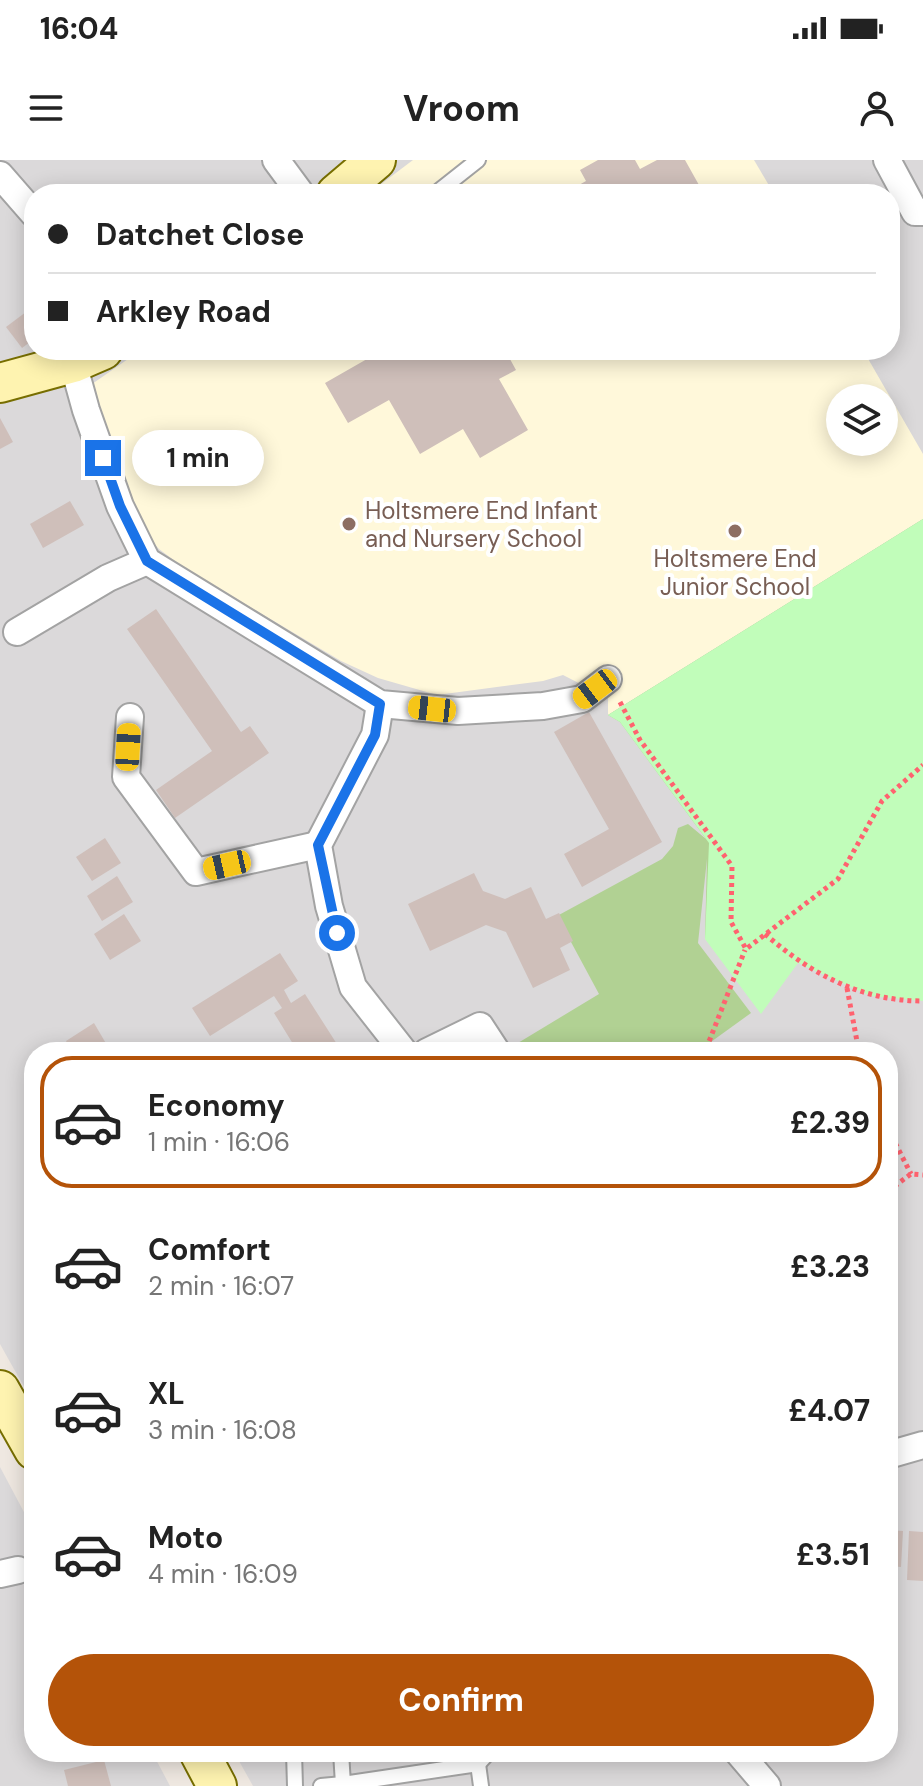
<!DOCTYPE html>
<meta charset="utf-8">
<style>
body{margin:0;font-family:"DM Sans",sans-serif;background:#f2f2f2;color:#222;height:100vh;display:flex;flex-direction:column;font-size:30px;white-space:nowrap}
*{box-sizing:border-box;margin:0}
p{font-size:26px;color:#767676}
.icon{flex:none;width:44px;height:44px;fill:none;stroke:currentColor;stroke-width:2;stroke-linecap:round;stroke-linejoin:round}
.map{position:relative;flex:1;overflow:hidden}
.drawer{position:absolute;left:24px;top:882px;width:874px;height:720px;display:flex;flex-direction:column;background:#fff;border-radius:32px;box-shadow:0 4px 20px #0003}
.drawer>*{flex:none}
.guide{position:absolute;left:24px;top:24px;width:876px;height:176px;border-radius:32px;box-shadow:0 4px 20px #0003;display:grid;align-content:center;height:176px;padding:0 24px;background:#fff}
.buttons{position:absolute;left:826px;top:224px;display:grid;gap:16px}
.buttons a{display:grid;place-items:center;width:72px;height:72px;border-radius:50%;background:#fff;box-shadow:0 4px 20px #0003;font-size:40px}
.end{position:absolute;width:36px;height:36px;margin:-18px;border:10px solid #1a73e8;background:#fff;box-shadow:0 0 0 4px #fff}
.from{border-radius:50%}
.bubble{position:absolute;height:56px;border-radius:28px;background:#fff;box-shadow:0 4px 20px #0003;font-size:26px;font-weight:700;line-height:56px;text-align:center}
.car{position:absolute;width:24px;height:48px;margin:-24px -12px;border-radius:10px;box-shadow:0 0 6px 2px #0007;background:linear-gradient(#f5c518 24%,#345 0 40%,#f5c518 0 76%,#345 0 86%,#f5c518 0)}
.guide b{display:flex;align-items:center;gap:28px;height:76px;font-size:30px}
.guide b+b{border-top:2px solid #e0e0e0}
.guide i{width:20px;height:20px;background:#222}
ul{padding:14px 0 0;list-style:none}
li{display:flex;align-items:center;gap:24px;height:132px;margin:0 16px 12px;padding:0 8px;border:4px solid transparent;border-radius:32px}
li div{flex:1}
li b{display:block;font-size:30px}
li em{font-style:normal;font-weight:700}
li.selected{border-color:#b45309}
li>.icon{width:72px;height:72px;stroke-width:1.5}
.cta{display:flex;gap:16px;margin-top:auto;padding:16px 24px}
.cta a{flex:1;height:92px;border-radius:48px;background:#b45309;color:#fff;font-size:32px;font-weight:700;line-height:92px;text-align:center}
.status{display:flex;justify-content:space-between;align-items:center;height:56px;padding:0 40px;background:#fff;direction:ltr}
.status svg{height:22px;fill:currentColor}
header{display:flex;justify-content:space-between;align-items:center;height:104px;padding:0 24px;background:#fff;font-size:36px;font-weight:700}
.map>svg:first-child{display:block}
</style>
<div class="status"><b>16:04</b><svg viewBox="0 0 49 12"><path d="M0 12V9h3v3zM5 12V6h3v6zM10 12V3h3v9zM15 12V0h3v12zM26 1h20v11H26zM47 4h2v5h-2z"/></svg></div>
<header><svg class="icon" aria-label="menu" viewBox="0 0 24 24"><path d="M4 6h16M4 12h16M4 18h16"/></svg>Vroom<svg class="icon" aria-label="person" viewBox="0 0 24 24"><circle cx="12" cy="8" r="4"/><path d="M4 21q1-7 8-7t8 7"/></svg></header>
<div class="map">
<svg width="923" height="1626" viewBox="0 0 923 1626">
<rect width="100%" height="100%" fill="#efe8e1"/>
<g fill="#dbd9da" fill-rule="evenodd">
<path d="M 0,0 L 923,0 L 923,1626 L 253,1626 L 234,1592 L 888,1592 L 888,892 L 34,892 L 34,1244 L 10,1202 L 0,1184 ZM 34,34 L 890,34 L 890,190 L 34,190 ZM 840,238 L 884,238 L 884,282 L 840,282 Z"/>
<path d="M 0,1307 L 34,1371 L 34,1592 L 152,1592 L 170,1626 L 0,1626 Z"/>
</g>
<g fill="#fff8da" fill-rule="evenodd">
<path d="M 413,0 L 754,0 L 774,34 L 368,34 Z"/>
<path d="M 141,190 L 863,190 L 923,294 L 923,359 L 608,555 L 608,538 L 563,515 L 543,521 L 437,535 L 378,518 L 341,501 L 183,407 L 159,389 L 120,346 L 82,231 ZM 840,238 L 884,238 L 884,282 L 840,282 Z"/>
</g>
<path fill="#b1d193" d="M 923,359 L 819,712 L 705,779 L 707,699 L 698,783 L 751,853 L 697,892 L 503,892 L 599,834 L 557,756 L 662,699 L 673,686 L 678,668 L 688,664 L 706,679 L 620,562 L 608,555 Z"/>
<path fill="#c1fdba" d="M 923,359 L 923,841 L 871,836 L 798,803 L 761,854 L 705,779 L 709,683 L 620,562 L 608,555 Z"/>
<g fill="#cfbfba">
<path d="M 598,0 L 635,0 L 640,9 L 657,0 L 685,0 L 704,34 L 563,34 L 586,21 L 580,10 Z"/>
<path d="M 34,146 L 34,179 L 22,188 L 6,167 Z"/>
<path d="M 362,190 L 505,190 L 516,210 L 499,219 L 528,270 L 480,298 L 463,269 L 420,294 L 389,240 L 348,263 L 325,223 L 367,199 Z"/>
<path d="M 0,258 L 13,282 L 0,289 Z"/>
<path d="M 70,341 L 84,365 L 43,388 L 30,364 Z"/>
<path d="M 156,449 L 241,572 L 250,566 L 269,593 L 175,658 L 156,630 L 212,591 L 127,469 Z"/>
<path d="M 589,552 L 662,682 L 582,727 L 564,694 L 609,669 L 554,572 Z"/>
<path d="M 105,678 L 121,703 L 92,721 L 76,697 Z"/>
<path d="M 474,713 L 483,731 L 505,739 L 531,727 L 546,759 L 559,753 L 573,781 L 560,788 L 570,810 L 533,828 L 506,772 L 486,765 L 430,791 L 408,744 Z"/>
<path d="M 117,716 L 133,742 L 102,761 L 87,736 Z"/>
<path d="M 124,754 L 141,781 L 110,800 L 94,774 Z"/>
<path d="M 280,793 L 298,821 L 284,830 L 291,843 L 305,834 L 342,892 L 298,892 L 274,853 L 282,848 L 274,836 L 210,876 L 192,848 Z"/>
<path d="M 94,863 L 111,892 L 72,892 L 66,881 Z"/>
<path d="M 888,1370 L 903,1371 L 901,1407 L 888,1406 Z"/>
<path d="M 909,1371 L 923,1372 L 923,1421 L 907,1420 Z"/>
<path d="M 104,1600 L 111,1626 L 68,1626 L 64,1610 Z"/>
</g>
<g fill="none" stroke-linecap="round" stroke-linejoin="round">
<g stroke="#a3a3a3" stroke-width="18">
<g id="lane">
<path d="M 435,34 L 478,0"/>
<path d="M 294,1592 L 295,1626"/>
<path d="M 341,1592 L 343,1624 L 478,1604 L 489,1592"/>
<path d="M 478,1604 L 481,1626"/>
<path d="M 321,1626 L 343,1624"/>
</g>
</g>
<g stroke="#a3a3a3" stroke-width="30">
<g id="street">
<path d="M 276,0 L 301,34"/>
<path d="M 887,0 L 915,52 L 923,52"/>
<path d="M 0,15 L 34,54"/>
<path d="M 73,203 L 86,250 L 120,346 L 147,401 L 380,544 L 458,551 L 543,546 L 582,539 L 608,519"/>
<path d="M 17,472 L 108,418 L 147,401"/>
<path d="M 380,544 L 375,575 L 318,685 L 329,746 L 353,827 L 404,892"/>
<path d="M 130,557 L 126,617 L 196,712 L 318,685"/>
<path d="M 427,892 L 480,866 L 497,892"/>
<path d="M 888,1295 L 923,1285"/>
<path d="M 0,1414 L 18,1410"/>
<path d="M 738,1592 L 767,1626"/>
</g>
</g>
<g stroke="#776e00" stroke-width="42">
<g id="secondary">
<path d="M 336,34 L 376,0"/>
<path d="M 0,223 L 73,203 L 103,190"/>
<path d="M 0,1230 L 34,1290"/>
<path d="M 199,1592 L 217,1626"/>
</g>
</g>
<g stroke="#ff626f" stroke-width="5" stroke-dasharray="4 4" stroke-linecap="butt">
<path d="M 620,542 L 640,580 L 732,706 L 731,762 L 746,789 L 838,719 L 882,641 L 923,605"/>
<path d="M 765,774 C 811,814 861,841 923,841"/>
<path d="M 847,828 L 859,892"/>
<path d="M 698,892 L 708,884 L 745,790"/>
<path d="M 888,969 L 911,1014"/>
<path d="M 888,1031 L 911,1014 L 923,1015"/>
</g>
<use href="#lane" stroke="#fff" stroke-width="14"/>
<use href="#street" stroke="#fff" stroke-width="26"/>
<use href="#secondary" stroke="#fef3b0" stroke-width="38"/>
</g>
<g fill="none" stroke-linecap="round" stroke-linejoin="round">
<path stroke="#1a73e8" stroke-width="10" d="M 103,298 L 120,346 L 147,401 L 380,544 L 375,575 L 318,685 L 337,773"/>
</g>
<g fill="#8d6e63" stroke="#fff" stroke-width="3">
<circle cx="349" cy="364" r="8"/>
<circle cx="735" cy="371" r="8"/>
</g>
<g text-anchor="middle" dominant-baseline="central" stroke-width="8" stroke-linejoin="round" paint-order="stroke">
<g font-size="24" fill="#785e54" stroke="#fff" text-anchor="start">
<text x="365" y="350">Holtsmere End Infant<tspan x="365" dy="28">and Nursery School</tspan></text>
<text x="735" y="398" text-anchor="middle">Holtsmere End<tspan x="735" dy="28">Junior School</tspan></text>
</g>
</g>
</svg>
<div class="buttons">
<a><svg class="icon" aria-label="layers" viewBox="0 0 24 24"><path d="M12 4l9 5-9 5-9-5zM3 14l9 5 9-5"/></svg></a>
</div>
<i class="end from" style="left:337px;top:773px"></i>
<i class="end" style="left:103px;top:298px"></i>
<div class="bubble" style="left:132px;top:270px;width:132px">1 min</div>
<i class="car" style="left:595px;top:529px;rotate:233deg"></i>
<i class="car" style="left:432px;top:549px;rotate:276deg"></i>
<i class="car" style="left:128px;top:587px;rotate:3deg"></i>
<i class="car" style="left:227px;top:705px;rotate:257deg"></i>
<div class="guide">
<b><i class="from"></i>Datchet Close</b>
<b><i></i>Arkley Road</b>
</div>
<section class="drawer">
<ul>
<li class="selected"><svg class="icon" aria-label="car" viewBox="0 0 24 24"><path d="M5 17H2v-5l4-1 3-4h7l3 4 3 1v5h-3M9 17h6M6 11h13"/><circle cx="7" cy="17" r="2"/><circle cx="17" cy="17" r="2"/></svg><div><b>Economy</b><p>1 min · 16:06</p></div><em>£2.39</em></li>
<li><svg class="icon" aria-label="car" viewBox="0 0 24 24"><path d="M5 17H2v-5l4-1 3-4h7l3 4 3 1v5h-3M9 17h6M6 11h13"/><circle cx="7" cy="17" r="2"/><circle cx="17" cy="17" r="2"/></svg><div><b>Comfort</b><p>2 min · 16:07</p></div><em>£3.23</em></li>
<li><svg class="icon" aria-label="car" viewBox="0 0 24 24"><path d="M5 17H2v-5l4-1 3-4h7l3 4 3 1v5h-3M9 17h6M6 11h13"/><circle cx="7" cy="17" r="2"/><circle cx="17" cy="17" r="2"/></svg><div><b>XL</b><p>3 min · 16:08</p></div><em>£4.07</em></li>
<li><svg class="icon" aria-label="car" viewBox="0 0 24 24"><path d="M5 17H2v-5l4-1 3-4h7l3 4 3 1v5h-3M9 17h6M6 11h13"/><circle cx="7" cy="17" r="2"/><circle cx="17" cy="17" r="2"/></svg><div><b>Moto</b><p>4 min · 16:09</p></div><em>£3.51</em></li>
</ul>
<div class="cta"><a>Confirm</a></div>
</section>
</div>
